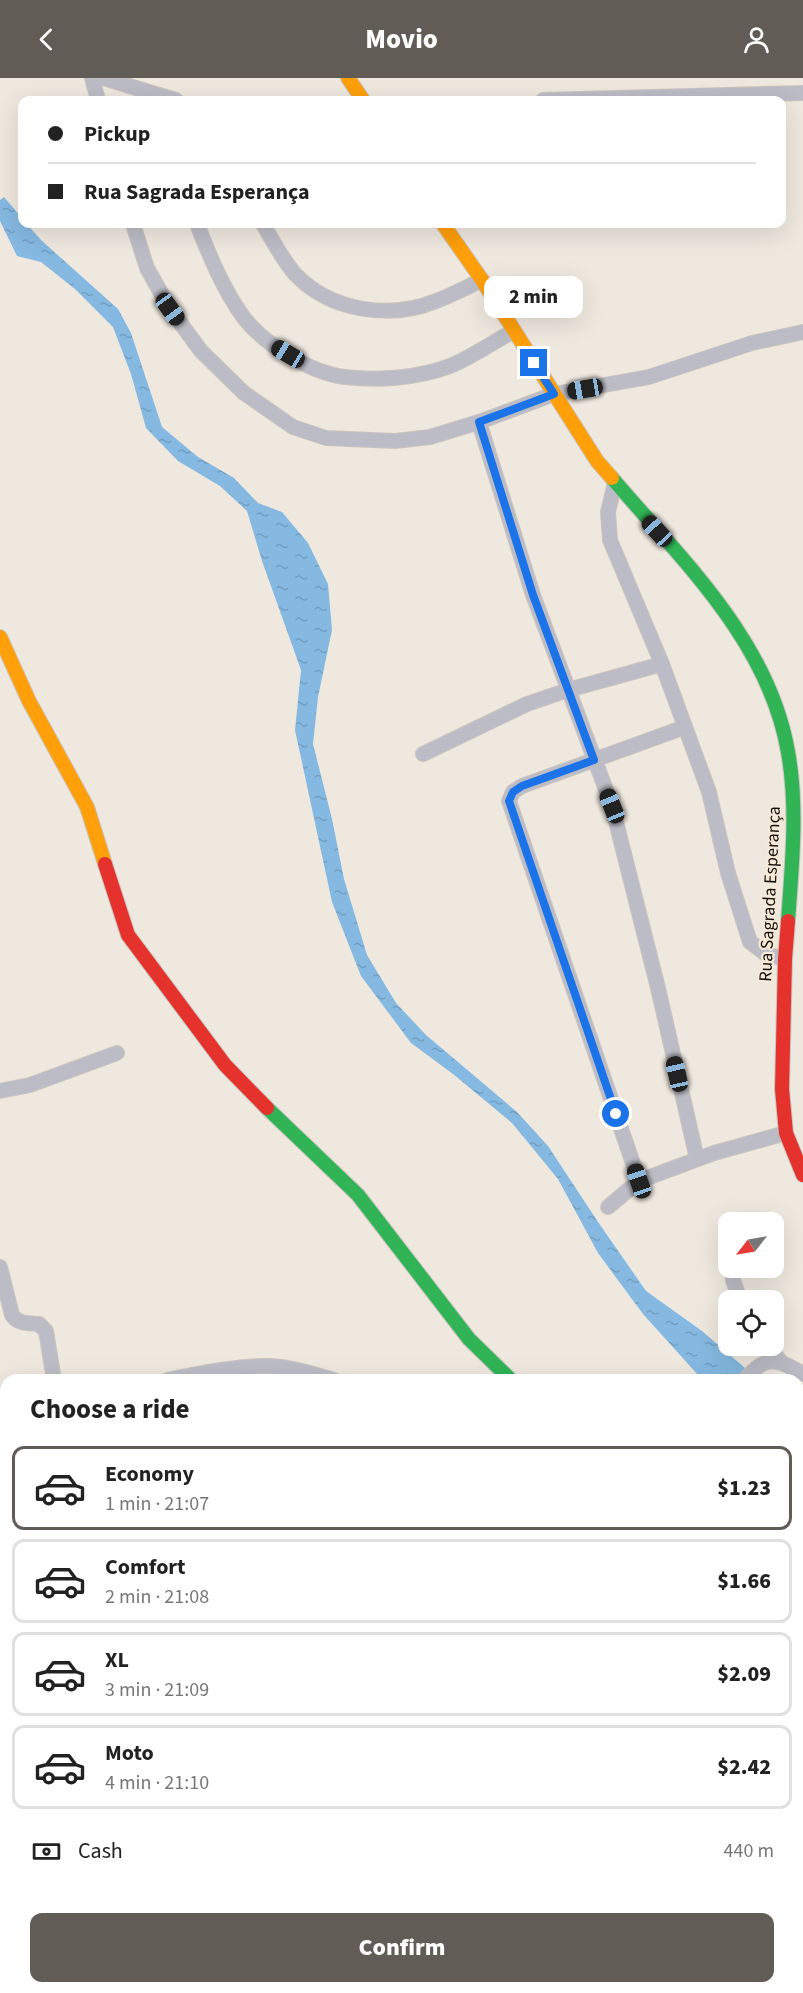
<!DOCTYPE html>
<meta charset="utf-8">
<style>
body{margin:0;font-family:"Source Sans 3",sans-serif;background:#f6f6f6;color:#222;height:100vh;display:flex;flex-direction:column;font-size:22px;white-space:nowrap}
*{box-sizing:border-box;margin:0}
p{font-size:20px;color:#767676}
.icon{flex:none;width:33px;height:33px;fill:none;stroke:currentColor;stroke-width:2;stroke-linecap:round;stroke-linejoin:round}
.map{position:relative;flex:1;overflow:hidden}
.panel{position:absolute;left:0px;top:1296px;width:804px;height:620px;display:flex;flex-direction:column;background:#fff;border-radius:18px 18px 0 0;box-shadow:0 6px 24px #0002}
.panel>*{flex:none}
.top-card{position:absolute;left:18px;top:18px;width:768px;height:132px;border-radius:12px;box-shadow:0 6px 24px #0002;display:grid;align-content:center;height:132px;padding:0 30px;background:#fff}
.needle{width:39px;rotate:239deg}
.tools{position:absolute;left:718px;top:1134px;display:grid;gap:12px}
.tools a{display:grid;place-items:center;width:66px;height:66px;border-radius:12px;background:#fff;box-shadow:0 6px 24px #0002;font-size:30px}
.end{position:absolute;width:27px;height:27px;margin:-14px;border:8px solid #1a73e8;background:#fff;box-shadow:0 0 0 3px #fff}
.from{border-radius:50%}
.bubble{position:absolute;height:42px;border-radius:12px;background:#fff;box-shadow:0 6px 24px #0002;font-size:20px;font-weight:800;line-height:42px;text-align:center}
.car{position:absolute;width:18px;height:36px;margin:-18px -9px;border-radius:8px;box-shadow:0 0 4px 2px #0007;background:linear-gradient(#222 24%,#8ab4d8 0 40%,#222 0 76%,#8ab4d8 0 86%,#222 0)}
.top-card b{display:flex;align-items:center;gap:21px;height:57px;font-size:22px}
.top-card b+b{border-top:2px solid #e0e0e0}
.top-card i{width:15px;height:15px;background:#222}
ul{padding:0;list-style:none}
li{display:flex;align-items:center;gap:18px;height:84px;margin:0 12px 9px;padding:0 18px;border:3px solid #e0e0e0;border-radius:12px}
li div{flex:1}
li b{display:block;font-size:22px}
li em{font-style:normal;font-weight:800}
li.selected{border-color:#615c55}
li>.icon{width:54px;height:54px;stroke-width:1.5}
h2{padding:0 30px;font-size:27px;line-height:72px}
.pay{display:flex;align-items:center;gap:15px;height:66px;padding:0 30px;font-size:22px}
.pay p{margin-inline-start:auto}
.primary-button{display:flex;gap:12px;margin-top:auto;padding:12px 30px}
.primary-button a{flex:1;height:69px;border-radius:12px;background:#615c55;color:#fff;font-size:24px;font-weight:800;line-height:69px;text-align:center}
header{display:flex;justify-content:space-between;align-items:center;height:78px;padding:0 30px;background:#615c55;color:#fff;font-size:27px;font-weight:800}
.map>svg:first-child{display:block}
</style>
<header><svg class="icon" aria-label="back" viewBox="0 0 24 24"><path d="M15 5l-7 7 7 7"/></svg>Movio<svg class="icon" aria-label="person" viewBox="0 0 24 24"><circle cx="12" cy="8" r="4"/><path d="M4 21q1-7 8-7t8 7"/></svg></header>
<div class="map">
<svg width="803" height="1915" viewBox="0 0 803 1915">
<defs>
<pattern id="water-ripples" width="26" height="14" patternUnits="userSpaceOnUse" patternTransform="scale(1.5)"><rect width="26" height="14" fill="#85b9e1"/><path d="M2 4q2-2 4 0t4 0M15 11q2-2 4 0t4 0" fill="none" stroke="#729ec0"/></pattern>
</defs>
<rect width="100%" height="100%" fill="#efe8df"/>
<g fill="url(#water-ripples)">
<path d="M 4,119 L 22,140 L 22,146 L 27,146 L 41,162 L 118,231 L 131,255 L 162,349 L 198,379 L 234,400 L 258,425 L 282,434 L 308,465 L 328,506 L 332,552 L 318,619 L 313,666 L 332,741 L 344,801 L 367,877 L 396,925 L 426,957 L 517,1034 L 548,1068 L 598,1144 L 646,1213 L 702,1253 L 759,1302 L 704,1302 L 698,1297 L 643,1236 L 598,1175 L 558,1101 L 512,1045 L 453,996 L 411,965 L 361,898 L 332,824 L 295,652 L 301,592 L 262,483 L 247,433 L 220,408 L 178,383 L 146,350 L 131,296 L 113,249 L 75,211 L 41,184 L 17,178 L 0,143 L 0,122 Z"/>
<path d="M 803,1800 L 803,1915 L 799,1915 L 798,1818 Z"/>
</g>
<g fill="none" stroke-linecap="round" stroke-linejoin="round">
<g stroke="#cac5bf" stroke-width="16">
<g id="street">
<path d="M 92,0 L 98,22"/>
<path d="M 104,0 L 152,15"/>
<path d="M 154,22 L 152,15 L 176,22"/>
<path d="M 543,22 L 803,15"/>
<path d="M 133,146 L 147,190 L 170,231 L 201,273 L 244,315 L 293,349 L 326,360 L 395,363 L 430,359 L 479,344 L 554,316 L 649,299 L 752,265 L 803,254"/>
<path d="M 197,146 C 210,179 223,211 244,240 C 265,267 311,295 345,299 C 379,303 418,300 450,288 C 472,279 493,264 514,253"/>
<path d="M 263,146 C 273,163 282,181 295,196 C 330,233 390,242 436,223 C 452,217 467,209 482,202"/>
<path d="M 479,344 L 533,517 L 612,728 L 658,910 L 697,1081"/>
<path d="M 615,405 L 608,434 L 610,462 L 662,586 L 709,714 L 728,795 L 750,864 L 766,876 L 785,881"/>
<path d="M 423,676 L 527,626 L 568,612 L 662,586"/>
<path d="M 0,1013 L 30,1007 L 117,975"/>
<path d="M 639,1103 L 509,723 L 513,714 L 522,708 L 685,649"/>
<path d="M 608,1129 L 639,1103 L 714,1075 L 786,1055"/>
<path d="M 732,1143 L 732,1144"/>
<path d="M 0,1189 L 12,1237 C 18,1246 28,1245 39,1246 L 46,1253 L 54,1302"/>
<path d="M 732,1190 L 733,1202 L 740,1222"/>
<path d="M 768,1268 L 781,1284"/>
<path d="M 167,1302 C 197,1296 240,1287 270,1288 C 292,1289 313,1296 334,1302"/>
<path d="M 745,1302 C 765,1276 778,1281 803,1296"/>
<path d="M 0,1342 L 6,1341"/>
<path d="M 0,1519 L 6,1519"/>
<path d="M 798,1545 L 803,1563"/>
<path d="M 798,1746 L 803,1730"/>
<path d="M 157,1910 L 159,1915"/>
<path d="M 792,1910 L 792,1915"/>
<path d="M 455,1915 L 501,1910"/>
</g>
</g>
<g stroke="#cac5bf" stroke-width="16">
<g id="fast">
<path d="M 612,400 C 682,482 769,563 788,674 C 798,729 792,787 788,843"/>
<path d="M 267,1030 L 358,1117 L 469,1261 L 511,1302"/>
<path d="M 798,1431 L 803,1429"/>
<path d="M 0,1646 L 6,1644"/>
</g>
</g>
<g stroke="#cac5bf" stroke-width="16">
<g id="slow">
<path d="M 348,0 L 363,22"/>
<path d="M 443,146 L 482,202 L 597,383 L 612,400"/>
<path d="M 0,559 L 29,623 L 87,729 L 105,786"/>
</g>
</g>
<g stroke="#cac5bf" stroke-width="16">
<g id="jam">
<path d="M 105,786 L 128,857 L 225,987 L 267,1030"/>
<path d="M 788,843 L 785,881 L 782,1011 L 786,1055 L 803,1097"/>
</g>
</g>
<use href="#street" stroke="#bcbcc6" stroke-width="14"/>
<use href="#fast" stroke="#30b455" stroke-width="14"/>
<use href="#slow" stroke="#ff9f0a" stroke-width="14"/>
<use href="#jam" stroke="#e5322d" stroke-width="14"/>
</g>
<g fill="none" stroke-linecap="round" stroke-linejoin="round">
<path stroke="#1a73e8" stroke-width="8" d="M 534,285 L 554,316 L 479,344 L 533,517 L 594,682 L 522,708 L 513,714 L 509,723 L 616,1036"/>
</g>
<g text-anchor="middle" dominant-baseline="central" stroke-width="4.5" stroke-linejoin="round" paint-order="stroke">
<g font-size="18" fill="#14100a" stroke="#f6e9d8">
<text transform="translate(770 816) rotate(-87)">Rua Sagrada Esperança</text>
</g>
</g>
</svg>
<div class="tools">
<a><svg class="needle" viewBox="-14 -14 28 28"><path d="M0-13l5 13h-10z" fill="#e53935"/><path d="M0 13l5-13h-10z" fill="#767676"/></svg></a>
<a><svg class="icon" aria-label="locate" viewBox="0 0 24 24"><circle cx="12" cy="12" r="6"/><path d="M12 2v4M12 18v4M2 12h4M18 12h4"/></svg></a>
</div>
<i class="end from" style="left:616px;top:1036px"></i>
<i class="end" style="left:534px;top:285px"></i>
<div class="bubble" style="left:484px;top:198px;width:99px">2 min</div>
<i class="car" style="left:170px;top:231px;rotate:144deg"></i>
<i class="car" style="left:288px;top:276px;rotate:301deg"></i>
<i class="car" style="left:585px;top:311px;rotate:260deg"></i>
<i class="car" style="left:657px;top:453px;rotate:317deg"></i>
<i class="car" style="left:612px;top:728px;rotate:338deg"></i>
<i class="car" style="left:677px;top:996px;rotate:347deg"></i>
<i class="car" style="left:639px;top:1103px;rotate:341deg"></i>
<div class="top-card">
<b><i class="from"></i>Pickup</b>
<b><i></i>Rua Sagrada Esperança</b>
</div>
<section class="panel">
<h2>Choose a ride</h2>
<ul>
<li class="selected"><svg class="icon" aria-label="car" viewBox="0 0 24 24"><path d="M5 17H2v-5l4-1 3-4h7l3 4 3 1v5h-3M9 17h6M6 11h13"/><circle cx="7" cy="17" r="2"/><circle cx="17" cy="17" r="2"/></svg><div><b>Economy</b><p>1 min · 21:07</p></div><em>$1.23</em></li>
<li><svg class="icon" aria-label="car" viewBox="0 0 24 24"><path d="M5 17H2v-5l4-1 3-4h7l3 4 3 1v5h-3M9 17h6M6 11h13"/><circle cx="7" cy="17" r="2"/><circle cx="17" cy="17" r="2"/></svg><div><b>Comfort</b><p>2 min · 21:08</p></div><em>$1.66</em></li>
<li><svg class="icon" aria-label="car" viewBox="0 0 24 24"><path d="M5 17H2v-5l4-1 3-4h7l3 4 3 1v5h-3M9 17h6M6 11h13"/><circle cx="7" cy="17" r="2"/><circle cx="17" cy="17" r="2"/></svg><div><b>XL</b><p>3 min · 21:09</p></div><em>$2.09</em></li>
<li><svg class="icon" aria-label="car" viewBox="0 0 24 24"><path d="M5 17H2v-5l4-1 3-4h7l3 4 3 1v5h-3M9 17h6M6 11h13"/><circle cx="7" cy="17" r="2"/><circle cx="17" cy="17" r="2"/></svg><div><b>Moto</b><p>4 min · 21:10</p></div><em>$2.42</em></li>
</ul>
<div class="pay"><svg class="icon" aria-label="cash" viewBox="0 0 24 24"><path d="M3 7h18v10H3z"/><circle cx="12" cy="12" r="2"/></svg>Cash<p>440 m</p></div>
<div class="primary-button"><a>Confirm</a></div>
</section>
</div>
